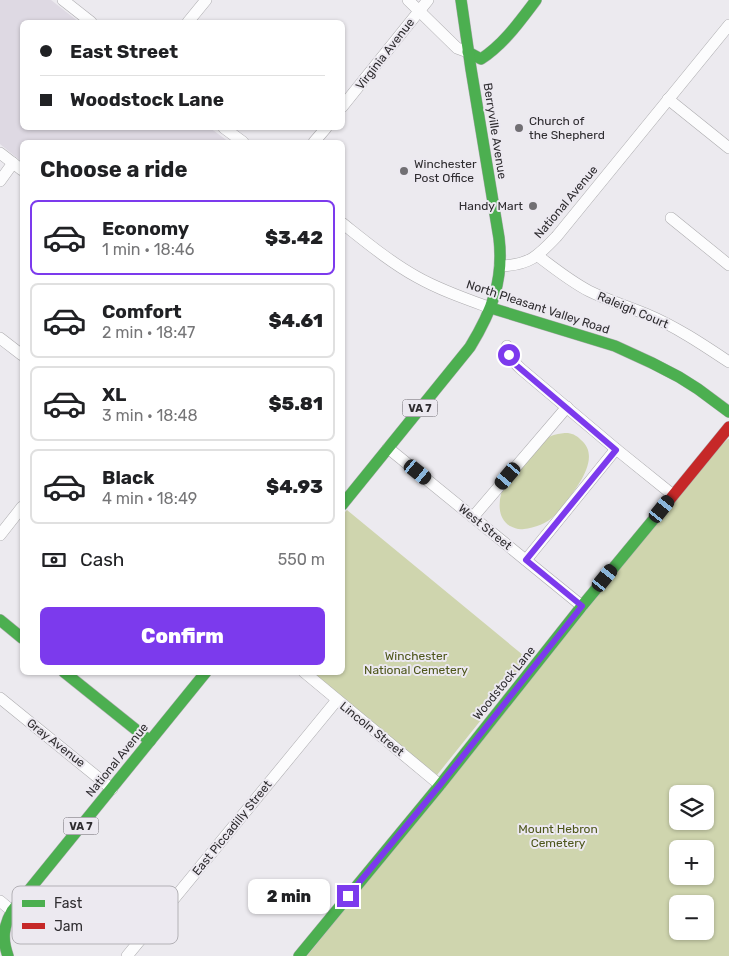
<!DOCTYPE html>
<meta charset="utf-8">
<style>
body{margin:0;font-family:Rubik,sans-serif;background:#f2f2f2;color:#202124;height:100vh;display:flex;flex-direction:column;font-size:19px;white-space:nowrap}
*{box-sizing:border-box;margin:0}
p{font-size:16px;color:#757577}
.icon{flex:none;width:28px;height:28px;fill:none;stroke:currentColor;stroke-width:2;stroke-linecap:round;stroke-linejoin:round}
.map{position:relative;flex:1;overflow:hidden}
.side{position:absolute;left:20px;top:140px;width:325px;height:535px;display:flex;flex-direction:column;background:#fff;border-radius:8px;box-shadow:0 1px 4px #0004}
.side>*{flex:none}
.banner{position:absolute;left:20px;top:20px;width:325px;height:110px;border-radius:8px;box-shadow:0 1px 4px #0004;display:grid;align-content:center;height:110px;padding:0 20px;background:#fff}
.tools{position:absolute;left:669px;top:785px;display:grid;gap:10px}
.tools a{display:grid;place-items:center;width:45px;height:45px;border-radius:8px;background:#fff;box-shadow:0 1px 4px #0004;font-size:25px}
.end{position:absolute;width:22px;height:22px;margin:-11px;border:6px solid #7c3aed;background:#fff;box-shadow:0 0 0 2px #fff}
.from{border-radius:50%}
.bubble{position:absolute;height:35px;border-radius:8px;background:#fff;box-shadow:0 1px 4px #0004;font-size:16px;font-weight:800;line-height:35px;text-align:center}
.car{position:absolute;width:15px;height:30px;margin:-15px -8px;border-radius:6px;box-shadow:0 0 4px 1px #0007;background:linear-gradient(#222 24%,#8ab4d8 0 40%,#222 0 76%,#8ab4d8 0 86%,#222 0)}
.banner b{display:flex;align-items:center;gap:18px;height:48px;font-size:19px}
.banner b+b{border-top:1px solid #e0e0e0}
.banner i{width:12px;height:12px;background:#202124}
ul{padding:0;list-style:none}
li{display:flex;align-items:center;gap:15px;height:75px;margin:0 10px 8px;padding:0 10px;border:2px solid #e0e0e0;border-radius:8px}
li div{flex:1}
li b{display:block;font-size:19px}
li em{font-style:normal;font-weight:800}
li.current{border-color:#7c3aed}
li>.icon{width:45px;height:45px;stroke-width:1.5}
h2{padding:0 20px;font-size:22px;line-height:60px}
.pay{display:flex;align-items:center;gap:12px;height:55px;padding:0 20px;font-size:19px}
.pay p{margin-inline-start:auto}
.action{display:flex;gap:10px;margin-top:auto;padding:10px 20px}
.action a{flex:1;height:58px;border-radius:8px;background:#7c3aed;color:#fff;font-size:20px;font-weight:800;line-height:58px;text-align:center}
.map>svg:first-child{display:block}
</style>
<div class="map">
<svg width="729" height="956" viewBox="0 0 729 956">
<rect width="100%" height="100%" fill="#eceaef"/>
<path fill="#ded9e3" d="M 0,0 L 51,0 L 79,22 L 22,22 L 22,128 L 210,128 L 229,142 L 22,142 L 22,162 L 0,144 Z"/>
<g fill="#cfd5ae" fill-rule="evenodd">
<path d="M 568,433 C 574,434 577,436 581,440 C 602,457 576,489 565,503 C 562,507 559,512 555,515 C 548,523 534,528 524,529 C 518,530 515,528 510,526 C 496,518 498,497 505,484 C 510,475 520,466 528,458 C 532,453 537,445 543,441 C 550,435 559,433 568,433 Z"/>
<path d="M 728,439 L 729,439 L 729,956 L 307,956 L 714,452 ZM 678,794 L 705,794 L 705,821 L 678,821 ZM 678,849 L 705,849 L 705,876 L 678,876 ZM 678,904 L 705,904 L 705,931 L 678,931 Z"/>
<path d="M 347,510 L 529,660 L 437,775 L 311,673 L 342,672 L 342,515 Z"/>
</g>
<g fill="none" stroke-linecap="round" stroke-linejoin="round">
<g stroke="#acabae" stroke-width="12">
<g id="street">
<path d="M 63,0 L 91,22"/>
<path d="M 408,0 L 457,48 L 468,52"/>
<path d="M 188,22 L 206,0"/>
<path d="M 668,99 L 729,148"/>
<path d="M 342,107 L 428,0"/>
<path d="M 224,128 L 243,142"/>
<path d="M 314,142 L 326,128"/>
<path d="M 0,153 L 22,170"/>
<path d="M 0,181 L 13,163"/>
<path d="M 671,218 L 729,265"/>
<path d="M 342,223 C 366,242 390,262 417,277 C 440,290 466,299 491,308"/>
<path d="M 538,256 C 554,268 570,281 589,291 C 607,300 627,306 646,314 C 675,326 702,344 729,362"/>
<path d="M 500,266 C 530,265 538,256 557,236 L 729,25"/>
<path d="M 0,338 L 22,355"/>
<path d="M 507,346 C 510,356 514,363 521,369 L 616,449 L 673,495"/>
<path d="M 388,448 L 582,606"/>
<path d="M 473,517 L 567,407"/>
<path d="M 0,535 L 22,507"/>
<path d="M 526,560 L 616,449"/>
<path d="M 304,672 L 440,785"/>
<path d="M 0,698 L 112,789"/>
<path d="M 0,901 L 12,911"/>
<path d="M 127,956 L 337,700"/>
</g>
</g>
<g stroke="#acabae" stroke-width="12">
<g id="fast">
<path d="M 468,52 L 481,59 C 504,44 520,21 536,0"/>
<path d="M 491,308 L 615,346 L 652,363 L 679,377 L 698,389 L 729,412"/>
<path d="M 342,505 L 470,347 C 492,311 504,280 499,238 L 471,69 L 461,0"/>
<path d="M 0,620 L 22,638"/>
<path d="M 64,672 L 150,741"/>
<path d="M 8,956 C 2,939 3,927 12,911 L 206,672"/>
<path d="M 299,956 L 440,785 L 582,606 L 658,514"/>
</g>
</g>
<g stroke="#acabae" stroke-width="12">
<path id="jam" d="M 658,514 L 729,427"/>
</g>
<use href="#street" stroke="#fcfcfd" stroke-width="11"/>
<use href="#fast" stroke="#4caf50" stroke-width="11"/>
<use href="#jam" stroke="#c62828" stroke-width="11"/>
</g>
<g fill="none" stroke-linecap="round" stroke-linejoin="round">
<path stroke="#7c3aed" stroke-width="6" d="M 348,896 L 440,785 L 582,606 L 526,560 L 616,450 L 516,365 L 509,355"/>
</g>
<g fill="#716f73" stroke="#ece9f0" stroke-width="2">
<circle cx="519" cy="128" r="5"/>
<circle cx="404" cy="171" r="5"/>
<circle cx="533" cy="206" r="5"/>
</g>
<g text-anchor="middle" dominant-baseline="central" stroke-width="4" stroke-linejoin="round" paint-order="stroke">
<g fill="#ece9f0" stroke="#68656a" stroke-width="1">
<rect x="402.5" y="399.5" width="35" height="17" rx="4"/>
<rect x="63.5" y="817.5" width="35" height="17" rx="4"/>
</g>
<g font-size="11" font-weight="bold" fill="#2f2d30">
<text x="420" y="408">VA 7</text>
<text x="81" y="826">VA 7</text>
</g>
<g font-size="12" fill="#2f2d30" stroke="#ece9f0">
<text transform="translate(385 54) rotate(-52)">Virginia Avenue</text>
<text transform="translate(495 131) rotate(81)">Berryville Avenue</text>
<text transform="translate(566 202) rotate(-50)">National Avenue</text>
<text transform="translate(538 307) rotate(18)">North Pleasant Valley Road</text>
<text transform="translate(633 310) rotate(23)">Raleigh Court</text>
<text transform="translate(485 527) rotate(39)">West Street</text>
<text transform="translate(504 683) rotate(-51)">Woodstock Lane</text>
<text transform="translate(372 729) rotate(39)">Lincoln Street</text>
<text transform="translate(56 743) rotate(38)">Gray Avenue</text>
<text transform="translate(117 760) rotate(-51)">National Avenue</text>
<text transform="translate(232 828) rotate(-51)">East Piccadilly Street</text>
</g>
<g font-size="12" fill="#2f2d30" stroke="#ece9f0" text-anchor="start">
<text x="529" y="121">Church of<tspan x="529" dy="14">the Shepherd</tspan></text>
<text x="414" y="164">Winchester<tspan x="414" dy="14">Post Office</tspan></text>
<text x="523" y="206" text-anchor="end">Handy Mart</text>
</g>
<g font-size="12" fill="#4d561a" stroke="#ece9f0">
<text x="416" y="656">Winchester<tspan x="416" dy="14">National Cemetery</tspan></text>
<text x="558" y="829">Mount Hebron<tspan x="558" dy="14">Cemetery</tspan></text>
</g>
</g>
<rect x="12" y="886" width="166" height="58" rx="8" fill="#ece9f0" stroke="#b3b1b6" stroke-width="1"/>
<rect x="22" y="900" width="23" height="7" fill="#4caf50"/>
<rect x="22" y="923" width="23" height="6" fill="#c62828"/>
<g font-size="14" fill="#2f2d30">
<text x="54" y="908">Fast</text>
<text x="54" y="931">Jam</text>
</g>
</svg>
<div class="tools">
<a><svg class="icon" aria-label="layers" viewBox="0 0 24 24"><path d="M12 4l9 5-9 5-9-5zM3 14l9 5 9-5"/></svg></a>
<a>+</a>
<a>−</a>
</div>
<i class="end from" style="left:509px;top:355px"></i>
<i class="end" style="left:348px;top:896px"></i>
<div class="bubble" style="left:248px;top:879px;width:82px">2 min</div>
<i class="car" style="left:418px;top:472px;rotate:129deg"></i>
<i class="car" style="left:508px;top:476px;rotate:220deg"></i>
<i class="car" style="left:662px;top:509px;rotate:39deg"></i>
<i class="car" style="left:605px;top:578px;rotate:39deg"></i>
<div class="banner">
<b><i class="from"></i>East Street</b>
<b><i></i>Woodstock Lane</b>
</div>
<section class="side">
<h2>Choose a ride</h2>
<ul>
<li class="current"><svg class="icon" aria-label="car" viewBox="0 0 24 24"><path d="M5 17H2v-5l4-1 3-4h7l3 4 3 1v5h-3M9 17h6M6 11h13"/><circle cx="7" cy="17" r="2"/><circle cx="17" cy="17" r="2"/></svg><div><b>Economy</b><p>1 min · 18:46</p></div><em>$3.42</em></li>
<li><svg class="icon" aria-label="car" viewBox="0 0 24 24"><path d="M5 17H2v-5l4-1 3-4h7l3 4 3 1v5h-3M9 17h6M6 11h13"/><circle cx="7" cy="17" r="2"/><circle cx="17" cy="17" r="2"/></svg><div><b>Comfort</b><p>2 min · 18:47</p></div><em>$4.61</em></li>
<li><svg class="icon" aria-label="car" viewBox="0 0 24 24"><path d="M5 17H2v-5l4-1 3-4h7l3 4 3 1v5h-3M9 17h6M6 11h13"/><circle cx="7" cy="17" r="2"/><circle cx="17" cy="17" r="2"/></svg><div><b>XL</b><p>3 min · 18:48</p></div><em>$5.81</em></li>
<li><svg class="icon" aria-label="car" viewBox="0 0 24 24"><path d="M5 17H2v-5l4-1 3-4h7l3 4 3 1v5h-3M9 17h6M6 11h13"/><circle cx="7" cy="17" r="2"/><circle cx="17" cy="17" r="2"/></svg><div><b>Black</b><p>4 min · 18:49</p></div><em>$4.93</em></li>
</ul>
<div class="pay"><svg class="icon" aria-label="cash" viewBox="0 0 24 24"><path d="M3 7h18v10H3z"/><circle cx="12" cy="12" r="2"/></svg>Cash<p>550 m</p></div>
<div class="action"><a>Confirm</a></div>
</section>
</div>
